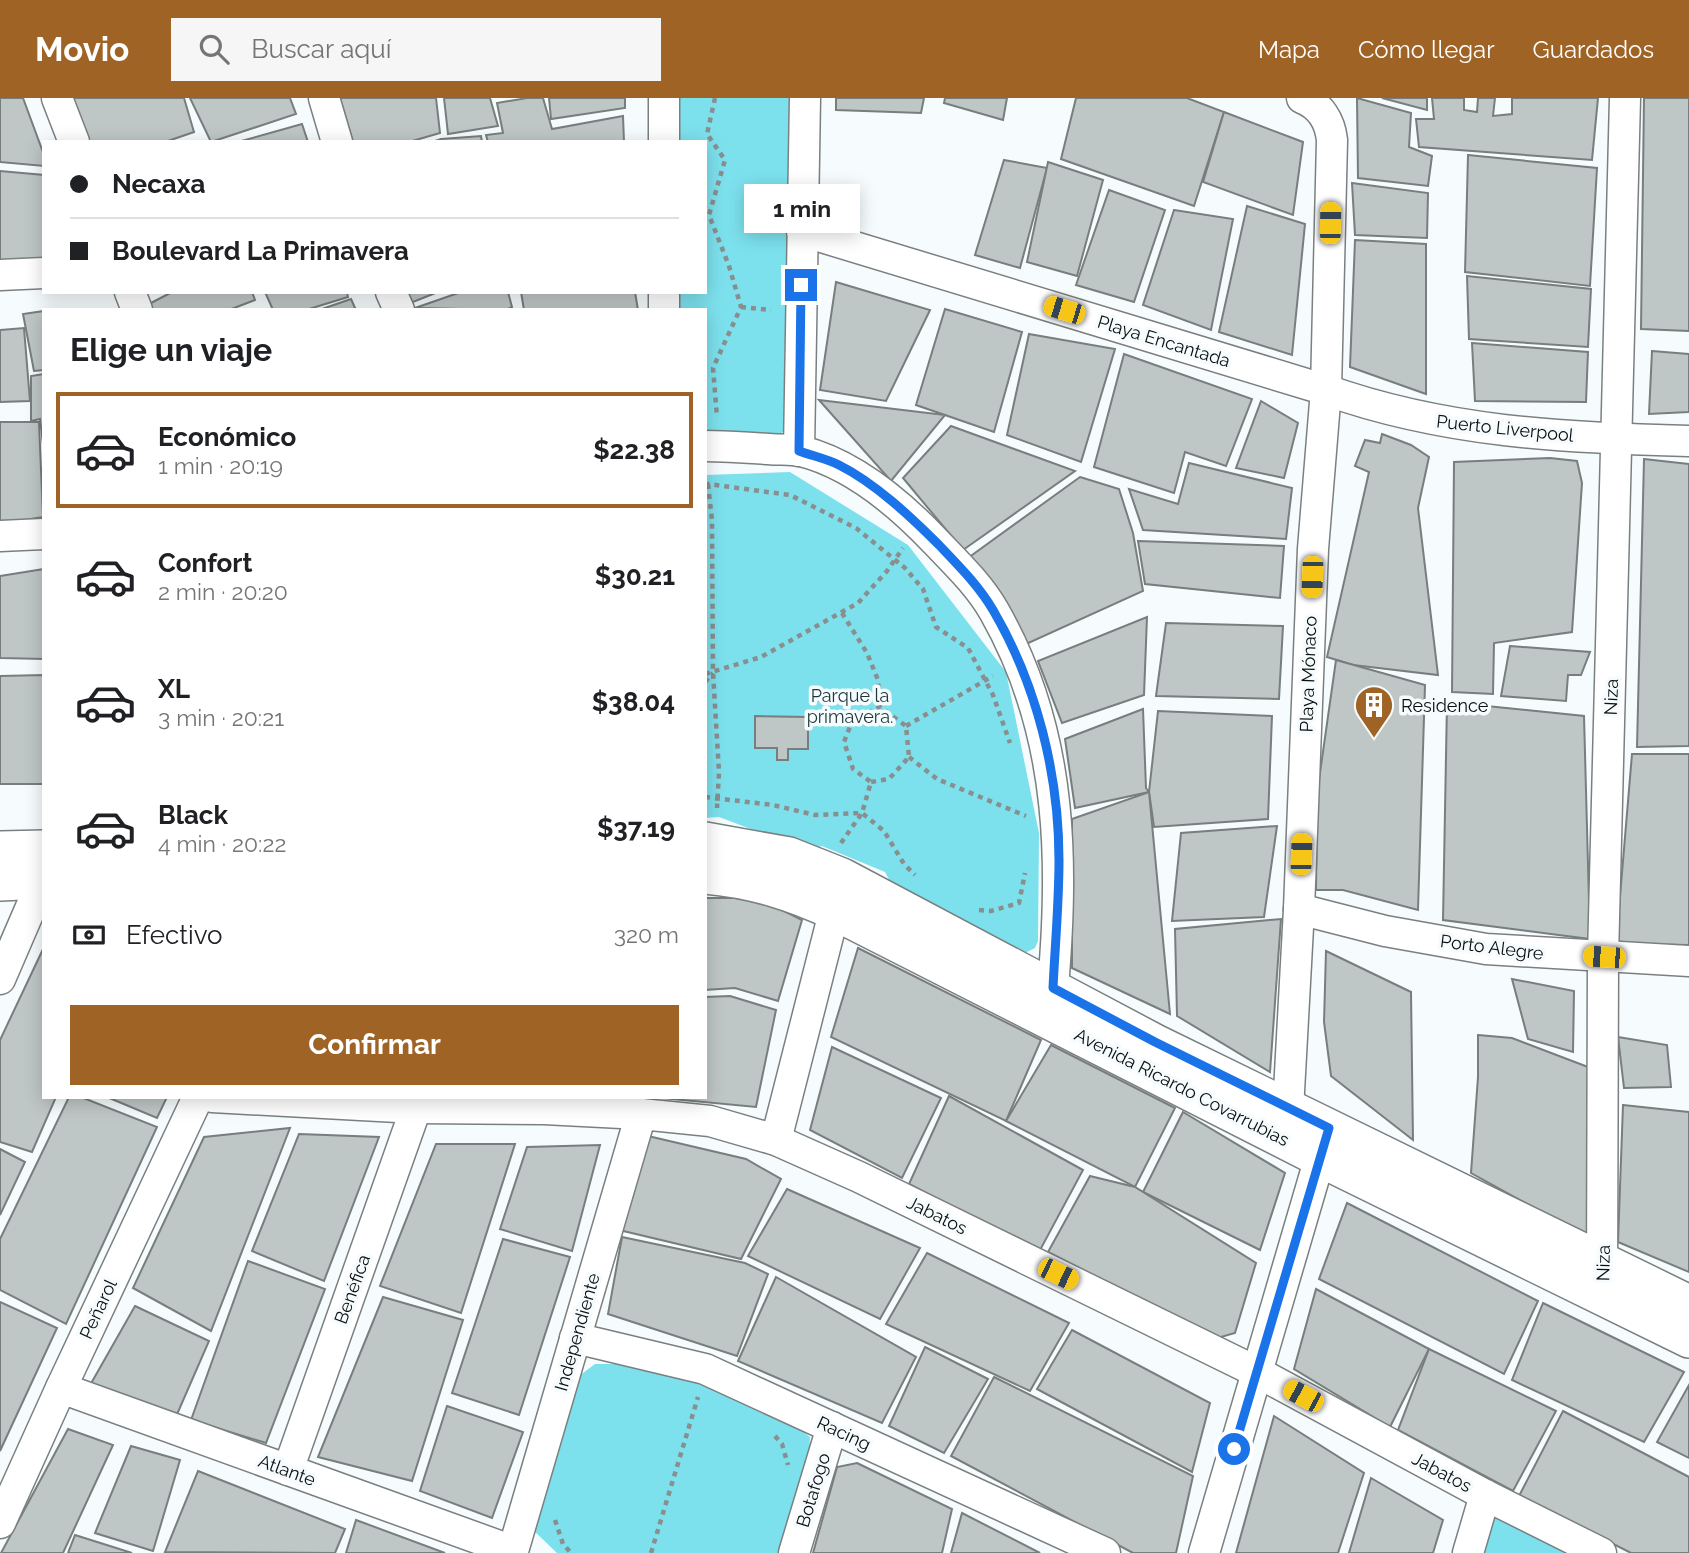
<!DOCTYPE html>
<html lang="es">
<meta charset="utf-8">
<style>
body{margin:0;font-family:Raleway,sans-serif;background:#f6f6f6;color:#202124;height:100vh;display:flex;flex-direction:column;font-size:26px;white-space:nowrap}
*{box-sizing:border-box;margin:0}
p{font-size:23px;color:#757577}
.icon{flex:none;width:38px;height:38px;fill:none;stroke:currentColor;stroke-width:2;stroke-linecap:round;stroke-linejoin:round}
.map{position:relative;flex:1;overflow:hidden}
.drawer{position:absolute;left:42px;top:210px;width:665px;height:791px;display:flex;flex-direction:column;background:#fff;border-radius:0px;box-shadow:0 4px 18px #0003}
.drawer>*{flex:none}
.guide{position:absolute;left:42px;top:42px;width:665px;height:154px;border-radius:0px;box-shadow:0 4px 18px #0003;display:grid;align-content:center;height:154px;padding:0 28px;background:#fff}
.end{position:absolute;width:32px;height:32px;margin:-16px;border:9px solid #1a73e8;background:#fff;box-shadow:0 0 0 4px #fff}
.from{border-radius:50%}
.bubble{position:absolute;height:49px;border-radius:0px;background:#fff;box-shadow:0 4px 18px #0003;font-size:23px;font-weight:700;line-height:49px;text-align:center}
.car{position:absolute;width:21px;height:42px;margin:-21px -10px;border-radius:9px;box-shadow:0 0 5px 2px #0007;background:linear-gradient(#f5c518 24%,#345 0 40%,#f5c518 0 76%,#345 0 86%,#f5c518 0)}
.guide b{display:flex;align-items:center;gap:24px;height:66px;font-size:26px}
.guide b+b{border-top:2px solid #e0e0e0}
.guide i{width:18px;height:18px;background:#202124}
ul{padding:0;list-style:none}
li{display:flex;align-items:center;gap:21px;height:116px;margin:0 14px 10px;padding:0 14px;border:4px solid transparent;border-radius:0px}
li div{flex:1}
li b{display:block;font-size:26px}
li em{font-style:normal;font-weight:700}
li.current{border-color:#9f6325}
li>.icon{width:63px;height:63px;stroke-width:1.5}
h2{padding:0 28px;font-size:32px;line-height:84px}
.pay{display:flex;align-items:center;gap:18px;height:77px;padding:0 28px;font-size:26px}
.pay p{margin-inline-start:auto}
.action{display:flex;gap:14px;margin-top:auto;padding:14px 28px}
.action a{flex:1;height:80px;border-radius:0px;background:#9f6325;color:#fff;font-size:28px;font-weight:700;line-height:80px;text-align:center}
header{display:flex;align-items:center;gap:42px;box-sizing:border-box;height:98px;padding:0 35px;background:#9f6325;color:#fff}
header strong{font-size:33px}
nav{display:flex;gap:38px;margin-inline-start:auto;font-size:24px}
.search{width:490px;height:63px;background:#f6f6f6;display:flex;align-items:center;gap:18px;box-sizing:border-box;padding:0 24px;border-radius:0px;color:#757577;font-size:26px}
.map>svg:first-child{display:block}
</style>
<header>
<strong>Movio</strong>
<div class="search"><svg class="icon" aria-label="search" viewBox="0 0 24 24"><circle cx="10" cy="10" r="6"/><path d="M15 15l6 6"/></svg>Buscar aquí</div>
<nav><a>Mapa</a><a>Cómo llegar</a><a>Guardados</a></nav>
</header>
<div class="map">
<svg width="1689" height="1455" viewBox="0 0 1689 1455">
<rect width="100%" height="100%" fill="#f6fcfd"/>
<g fill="#7ce1ed">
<path d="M 671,0 L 797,0 L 785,332 L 776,340 L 705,337 L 705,212 L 672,212 L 672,194 L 705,194 L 705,44 L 671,44 Z"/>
<path d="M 790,374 L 908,447 L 1006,574 L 1039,735 L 1038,843 L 1035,850 L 1021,857 L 895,793 L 885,774 L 822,748 L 807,752 L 719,719 L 705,720 L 705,377 Z"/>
<path d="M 595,1266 L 626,1266 L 673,1273 L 797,1329 L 810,1339 L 809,1361 L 784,1455 L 557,1455 L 532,1431 L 579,1278 Z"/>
<path d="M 1485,1397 L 1601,1455 L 1468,1455 Z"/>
</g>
<g fill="#bfc6c6" stroke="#787d7e" stroke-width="2">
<path d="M 0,0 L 23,0 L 44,57 L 44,68 L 0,64 Z"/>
<path d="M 63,0 L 184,0 L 194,34 L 165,44 L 80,44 Z"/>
<path d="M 190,0 L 290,0 L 296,16 L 211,44 Z"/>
<path d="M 340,0 L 436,0 L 440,35 L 409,44 L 353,44 Z"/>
<path d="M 444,0 L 490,0 L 498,28 L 448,36 Z"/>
<path d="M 527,0 L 543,0 L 552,31 L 623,18 L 624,44 L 488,44 L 486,37 L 503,35 L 497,5 Z"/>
<path d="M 549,0 L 625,0 L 625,10 L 551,21 Z"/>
<path d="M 836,0 L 924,0 L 921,15 L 836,12 Z"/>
<path d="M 945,0 L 1007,0 L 1003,22 L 944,5 Z"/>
<path d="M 1076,0 L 1187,0 L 1224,14 L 1194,108 L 1061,61 Z"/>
<path d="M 1357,0 L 1411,15 L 1409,49 L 1432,58 L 1428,88 L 1358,80 Z"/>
<path d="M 1382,0 L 1427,0 L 1427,12 Z"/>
<path d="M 1432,0 L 1464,0 L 1464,12 L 1477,14 L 1478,0 L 1495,0 L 1493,18 L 1512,16 L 1512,0 L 1598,0 L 1592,62 L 1419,49 L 1416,21 L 1434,21 Z"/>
<path d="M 1644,0 L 1689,0 L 1689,233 L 1641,231 Z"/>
<path d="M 1224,14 L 1303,44 L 1293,117 L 1203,84 Z"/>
<path d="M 302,26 L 308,44 L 238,44 Z"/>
<path d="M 481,38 L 482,44 L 432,44 L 441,41 Z"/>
<path d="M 1468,57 L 1597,70 L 1590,188 L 1465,174 Z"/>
<path d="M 1004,62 L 1047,70 L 1020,170 L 975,157 Z"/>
<path d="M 1048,64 L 1103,82 L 1077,178 L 1027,164 Z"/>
<path d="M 0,73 L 44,77 L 44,166 L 0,170 Z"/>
<path d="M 1352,85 L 1428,95 L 1427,140 L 1355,137 Z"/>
<path d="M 1109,92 L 1165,112 L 1134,204 L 1076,187 Z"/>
<path d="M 1247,108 L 1305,126 L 1292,257 L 1219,234 Z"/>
<path d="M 1174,112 L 1233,121 L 1211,232 L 1143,207 Z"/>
<path d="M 1355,142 L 1426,146 L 1426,296 L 1350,269 Z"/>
<path d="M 1467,178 L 1591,191 L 1588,249 L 1469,241 Z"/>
<path d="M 836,184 L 930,212 L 886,303 L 820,292 Z"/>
<path d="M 172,194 L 252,194 L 255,202 L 229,212 L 149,212 L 147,207 Z"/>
<path d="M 265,194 L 347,194 L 348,199 L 306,212 L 273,212 Z"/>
<path d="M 404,194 L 438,194 L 408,206 Z"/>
<path d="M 461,194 L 508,194 L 512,209 L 506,212 L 415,210 Z"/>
<path d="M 521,194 L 635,194 L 638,212 L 524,212 Z"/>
<path d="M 351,201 L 356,212 L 319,212 Z"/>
<path d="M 945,211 L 1022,234 L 994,334 L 916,307 Z"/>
<path d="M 44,213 L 44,272 L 34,273 L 23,216 Z"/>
<path d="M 24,230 L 30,303 L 0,304 L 0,232 Z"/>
<path d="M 1029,236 L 1115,251 L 1081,364 L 1007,337 Z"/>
<path d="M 1472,245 L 1588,254 L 1586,304 L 1475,303 Z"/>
<path d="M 1652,253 L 1689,256 L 1689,314 L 1649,316 Z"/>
<path d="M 1124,256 L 1252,301 L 1226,368 L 1185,354 L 1174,395 L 1094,369 Z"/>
<path d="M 44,276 L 44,355 L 40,321 L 31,323 L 31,278 Z"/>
<path d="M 819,302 L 945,317 L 891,383 Z"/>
<path d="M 1261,303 L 1298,325 L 1284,380 L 1236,370 Z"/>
<path d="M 0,324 L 39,324 L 43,419 L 0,426 Z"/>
<path d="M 951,328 L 1075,373 L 963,452 L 903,380 Z"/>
<path d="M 1382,336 L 1411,347 L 1429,359 L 1418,410 L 1438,577 L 1353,567 L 1327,559 L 1369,374 L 1355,368 L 1365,342 L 1380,345 Z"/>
<path d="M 1550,360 L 1577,363 L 1582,385 L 1572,534 L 1494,545 L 1493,596 L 1452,594 L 1454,364 Z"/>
<path d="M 1644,361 L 1689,366 L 1689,648 L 1637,649 Z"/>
<path d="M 1189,365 L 1292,390 L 1286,441 L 1143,432 L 1129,391 L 1178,406 Z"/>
<path d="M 1080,379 L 1119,391 L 1133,435 L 1143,493 L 1024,547 L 968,460 Z"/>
<path d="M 1138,443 L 1284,448 L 1280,500 L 1145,486 Z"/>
<path d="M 44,471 L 44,561 L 0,560 L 0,478 Z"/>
<path d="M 1147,519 L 1144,597 L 1062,625 L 1038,563 Z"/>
<path d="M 1166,525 L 1283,528 L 1279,601 L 1156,598 Z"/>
<path d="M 1510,548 L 1590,554 L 1581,577 L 1568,577 L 1566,603 L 1501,598 Z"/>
<path d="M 1336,562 L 1425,587 L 1418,812 L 1343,792 L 1316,792 L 1317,696 Z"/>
<path d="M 44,577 L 44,686 L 0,686 L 0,578 Z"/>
<path d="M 1447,604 L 1584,618 L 1590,841 L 1443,822 Z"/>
<path d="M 1143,611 L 1146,690 L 1149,694 L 1075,710 L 1065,641 Z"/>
<path d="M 1158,613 L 1272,618 L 1268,721 L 1154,729 L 1149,694 Z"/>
<path d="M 755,618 L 808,619 L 808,651 L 788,651 L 788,662 L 777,662 L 777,650 L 755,650 Z"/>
<path d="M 1632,656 L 1689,656 L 1689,847 L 1616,846 Z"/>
<path d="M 1149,694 L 1170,916 L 1072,870 L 1072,721 Z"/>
<path d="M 1277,728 L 1264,819 L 1172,823 L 1181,735 Z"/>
<path d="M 705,800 L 758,800 L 802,822 L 778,903 L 735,890 L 705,892 Z"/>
<path d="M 1281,821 L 1270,974 L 1177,918 L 1175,831 Z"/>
<path d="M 44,849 L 44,999 L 56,999 L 32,1054 L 0,1044 L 0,942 Z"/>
<path d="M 858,850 L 1041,942 L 1006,1023 L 831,939 Z"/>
<path d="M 1326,853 L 1411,894 L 1413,1042 L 1331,978 L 1324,924 Z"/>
<path d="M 1512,881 L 1574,893 L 1573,954 L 1528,941 Z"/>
<path d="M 730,898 L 776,912 L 756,1009 L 651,999 L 705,999 L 705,899 Z"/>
<path d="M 1478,937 L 1512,940 L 1588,969 L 1587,1056 L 1590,1141 L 1471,1075 L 1478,979 Z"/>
<path d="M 1618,939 L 1667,947 L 1671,989 L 1624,990 Z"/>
<path d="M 1051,947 L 1175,1010 L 1135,1089 L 1006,1023 Z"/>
<path d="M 832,949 L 941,1000 L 902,1080 L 810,1032 Z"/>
<path d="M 949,998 L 1083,1072 L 1039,1154 L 909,1086 Z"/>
<path d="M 69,999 L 81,999 L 157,1029 L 66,1226 L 0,1192 L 0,1141 Z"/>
<path d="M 107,999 L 167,999 L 157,1020 Z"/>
<path d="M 1623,1007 L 1689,1014 L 1689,1174 L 1618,1144 Z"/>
<path d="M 1183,1014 L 1285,1075 L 1260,1152 L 1143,1094 Z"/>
<path d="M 290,1030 L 211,1233 L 133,1190 L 204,1039 Z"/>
<path d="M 299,1036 L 379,1039 L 324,1183 L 252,1153 Z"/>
<path d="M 648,1038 L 746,1061 L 781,1081 L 741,1161 L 619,1132 Z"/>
<path d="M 436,1046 L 515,1046 L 461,1215 L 380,1188 Z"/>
<path d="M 600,1047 L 572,1153 L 500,1131 L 527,1049 Z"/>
<path d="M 0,1051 L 25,1064 L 0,1117 Z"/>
<path d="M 1090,1078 L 1135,1089 L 1256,1165 L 1235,1235 L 1214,1241 L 1048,1154 Z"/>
<path d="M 787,1091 L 920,1150 L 880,1221 L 748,1158 Z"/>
<path d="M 1347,1105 L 1538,1203 L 1504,1276 L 1319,1181 Z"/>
<path d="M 622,1139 L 745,1165 L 768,1176 L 737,1258 L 608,1216 Z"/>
<path d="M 503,1141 L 570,1159 L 519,1317 L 452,1295 Z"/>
<path d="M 927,1155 L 1069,1225 L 1030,1293 L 886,1226 Z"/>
<path d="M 248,1163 L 325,1191 L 266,1345 L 191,1322 Z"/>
<path d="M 776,1179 L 916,1259 L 882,1325 L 738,1263 Z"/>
<path d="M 1316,1191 L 1429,1251 L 1390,1329 L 1294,1271 Z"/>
<path d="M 383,1199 L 463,1222 L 412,1383 L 318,1359 Z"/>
<path d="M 0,1204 L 57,1230 L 0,1353 Z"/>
<path d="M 1543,1205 L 1684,1274 L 1644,1344 L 1512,1282 Z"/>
<path d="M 135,1208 L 209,1243 L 175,1321 L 89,1289 Z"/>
<path d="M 1072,1232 L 1210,1305 L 1192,1374 L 1037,1291 Z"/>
<path d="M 925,1249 L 988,1281 L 944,1355 L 889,1328 Z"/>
<path d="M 1429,1251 L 1556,1313 L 1513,1393 L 1398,1332 Z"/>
<path d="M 994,1279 L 1193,1378 L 1176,1455 L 1133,1455 L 951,1358 Z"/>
<path d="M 1689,1287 L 1689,1360 L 1657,1344 Z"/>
<path d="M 447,1308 L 523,1334 L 492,1420 L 420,1393 Z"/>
<path d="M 1563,1313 L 1689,1379 L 1689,1455 L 1631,1455 L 1519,1398 Z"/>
<path d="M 1274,1318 L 1364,1375 L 1338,1455 L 1236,1455 Z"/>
<path d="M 68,1331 L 113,1347 L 63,1455 L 1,1455 Z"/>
<path d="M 131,1348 L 180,1362 L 153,1453 L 95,1435 Z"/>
<path d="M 857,1365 L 952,1411 L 942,1455 L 813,1455 L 837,1369 Z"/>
<path d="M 198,1373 L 345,1431 L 335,1455 L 165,1454 Z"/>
<path d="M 1371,1380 L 1443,1422 L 1433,1455 L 1349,1455 Z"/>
<path d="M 962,1415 L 1040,1455 L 951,1455 Z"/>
<path d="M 356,1422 L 445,1455 L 346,1455 Z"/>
<path d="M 75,1437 L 132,1455 L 68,1455 Z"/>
</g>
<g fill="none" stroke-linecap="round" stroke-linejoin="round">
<g stroke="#7a8080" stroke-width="33">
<g id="minor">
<path d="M 57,0 L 74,44"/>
<path d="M 324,0 L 337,44"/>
<path d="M 664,44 L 664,0"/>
<path d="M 802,133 L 1326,292 C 1444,334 1564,340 1689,343"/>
<path d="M 0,177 L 44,175"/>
<path d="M 130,194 L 137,212"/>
<path d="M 391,194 L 399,212"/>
<path d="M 664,194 L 664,212"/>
<path d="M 705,348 C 727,348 748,350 769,351 C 779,352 791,351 801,353 C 853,366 900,406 936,444 C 957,466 979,487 994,513 C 1066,639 1064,772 1051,912"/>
<path d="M 799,353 L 805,0"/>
<path d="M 0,438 L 44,436"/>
<path d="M 1299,811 L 1385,833 L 1486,851 L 1689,863"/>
<path d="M 0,881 L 44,779"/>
<path d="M 212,999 L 416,1010 L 544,1011 L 641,1016 L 710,1023 L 776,1042 L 859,1079 L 1257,1274 L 1485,1397 L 1601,1455"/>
<path d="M 1287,1030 L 1299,811 L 1313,451 L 1326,292 L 1332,42 C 1330,23 1320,7 1302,0"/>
<path d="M 776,1042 L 839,795"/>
<path d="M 1602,1183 L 1603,859 L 1625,0"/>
<path d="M 575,1240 L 705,1271 L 1105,1455"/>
<path d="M 61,1290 L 513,1453 L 641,1016"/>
<path d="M 288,1372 L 416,1010"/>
<path d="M 0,1425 L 61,1290 L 198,999"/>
<path d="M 794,1455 L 832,1329"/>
<path d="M 1204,1455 L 1326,1039"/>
<path d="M 1468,1455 L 1485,1397"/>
</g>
</g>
<g stroke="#7a8080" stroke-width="40">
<g id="tertiary">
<path d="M 705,743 L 789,758 L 842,779 L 1155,945 L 1689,1206"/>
<path d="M 0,752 L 44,751"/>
<path d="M 705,777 C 753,781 793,794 836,814 L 1320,1060 L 1689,1241"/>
<path d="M 0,784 L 44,782"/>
</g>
</g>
<g stroke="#898e8e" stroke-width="4.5" stroke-dasharray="5 5" stroke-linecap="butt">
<path d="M 715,0 L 707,36 L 725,62 L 709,117 L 729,168 L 741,209 L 713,270 L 717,319"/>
<path d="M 741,209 L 771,212"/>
<path d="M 708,386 L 712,422 L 713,574 L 719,674 L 717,710"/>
<path d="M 705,388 L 708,386 L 790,397 L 856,430 L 905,470 L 923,491 L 936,529 L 968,550 L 993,597 L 1010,645"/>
<path d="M 842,515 L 867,555 L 878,582 L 880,609"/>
<path d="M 705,576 L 761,559 L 858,505 L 887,473 L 903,450"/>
<path d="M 705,584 L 713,575"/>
<path d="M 906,628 L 993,578"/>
<path d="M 909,659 L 937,681 L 1026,718"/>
<path d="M 705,699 L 773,707 L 815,717 L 862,715 L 884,733 L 904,766 L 915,777"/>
<path d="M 841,745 L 862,715 L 871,684 L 853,671 L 844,644 L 853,621 L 880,609 L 906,628 L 909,659 L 889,681 L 871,684"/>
<path d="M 979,812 L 991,813 L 1019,805 L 1025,775"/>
<path d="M 775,1338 L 782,1346 L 788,1367"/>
<path d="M 555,1422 L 563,1446 L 571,1455"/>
<path d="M 651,1455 L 698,1299"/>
</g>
<use href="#minor" stroke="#fff" stroke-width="30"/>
<use href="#tertiary" stroke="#fff" stroke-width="37"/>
</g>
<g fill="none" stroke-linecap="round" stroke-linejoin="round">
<path stroke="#1a73e8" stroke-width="9" d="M 801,187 L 799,353 C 813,358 827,361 839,367 C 875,385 911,419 939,447 C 959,468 979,488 993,512 C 1037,587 1059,677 1059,762 C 1059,805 1055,848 1053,890 L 1155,944 L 1329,1030 L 1234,1351"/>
</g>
<defs>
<g id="building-pin" transform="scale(2.0125)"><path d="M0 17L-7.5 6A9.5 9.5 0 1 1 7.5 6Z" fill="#9f6325" stroke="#f6fcfd"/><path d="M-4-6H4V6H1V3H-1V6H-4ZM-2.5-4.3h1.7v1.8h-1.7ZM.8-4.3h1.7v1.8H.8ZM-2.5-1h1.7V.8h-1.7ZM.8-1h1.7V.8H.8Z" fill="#fff"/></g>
</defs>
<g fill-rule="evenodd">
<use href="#building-pin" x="1374" y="607"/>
</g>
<g text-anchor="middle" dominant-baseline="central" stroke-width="7" stroke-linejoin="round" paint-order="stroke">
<g font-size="18" fill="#0c0f0f" stroke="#f6fcfd">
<text transform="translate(1164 243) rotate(17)">Playa Encantada</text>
<text transform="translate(1505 330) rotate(6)">Puerto Liverpool</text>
<text transform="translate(1308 576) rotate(-88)">Playa Mónaco</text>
<text transform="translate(1611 599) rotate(-88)">Niza</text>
<text transform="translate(1492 849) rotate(7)">Porto Alegre</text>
<text transform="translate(1182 989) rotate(27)">Avenida Ricardo Covarrubias</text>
<text transform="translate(937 1117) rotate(26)">Jabatos</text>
<text transform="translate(1603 1165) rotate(-89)">Niza</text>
<text transform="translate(352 1191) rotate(-70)">Benéfica</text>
<text transform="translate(98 1211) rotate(-65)">Peñarol</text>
<text transform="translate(577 1234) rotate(-74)">Independiente</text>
<text transform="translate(844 1335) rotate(25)">Racing</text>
<text transform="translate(287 1372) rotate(20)">Atlante</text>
<text transform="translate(1442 1374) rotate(28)">Jabatos</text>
<text transform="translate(813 1392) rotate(-73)">Botafogo</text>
</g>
<g font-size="18" fill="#1f3639" stroke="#f6fcfd">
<text x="850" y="597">Parque la<tspan x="850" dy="21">primavera.</tspan></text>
</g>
<g font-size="18" fill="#0c0f0f" stroke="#f6fcfd" text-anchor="start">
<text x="1401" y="607">Residence</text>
</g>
</g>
</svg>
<i class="end from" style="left:1234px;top:1351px"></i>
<i class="end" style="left:801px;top:187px"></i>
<div class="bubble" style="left:744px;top:86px;width:116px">1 min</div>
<i class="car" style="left:1330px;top:125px;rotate:1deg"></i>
<i class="car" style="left:1064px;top:212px;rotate:287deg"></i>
<i class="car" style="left:1312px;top:479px;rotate:182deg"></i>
<i class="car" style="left:1301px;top:756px;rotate:2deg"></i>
<i class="car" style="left:1604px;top:859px;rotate:274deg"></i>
<i class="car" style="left:1058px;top:1176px;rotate:116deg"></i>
<i class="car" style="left:1303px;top:1298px;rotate:298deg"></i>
<div class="guide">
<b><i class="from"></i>Necaxa</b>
<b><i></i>Boulevard La Primavera</b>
</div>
<section class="drawer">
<h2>Elige un viaje</h2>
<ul>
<li class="current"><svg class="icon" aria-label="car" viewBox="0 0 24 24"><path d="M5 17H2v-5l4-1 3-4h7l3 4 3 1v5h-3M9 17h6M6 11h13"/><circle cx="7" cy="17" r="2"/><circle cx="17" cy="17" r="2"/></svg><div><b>Económico</b><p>1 min · 20:19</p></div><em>$22.38</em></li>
<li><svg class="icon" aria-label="car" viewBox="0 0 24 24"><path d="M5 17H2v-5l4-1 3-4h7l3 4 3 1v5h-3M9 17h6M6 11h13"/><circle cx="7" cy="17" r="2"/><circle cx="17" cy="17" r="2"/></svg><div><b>Confort</b><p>2 min · 20:20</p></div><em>$30.21</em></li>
<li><svg class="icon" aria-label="car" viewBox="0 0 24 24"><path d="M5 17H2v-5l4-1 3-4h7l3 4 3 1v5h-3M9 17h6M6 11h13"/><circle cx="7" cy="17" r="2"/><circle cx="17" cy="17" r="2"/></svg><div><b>XL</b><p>3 min · 20:21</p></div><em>$38.04</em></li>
<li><svg class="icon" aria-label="car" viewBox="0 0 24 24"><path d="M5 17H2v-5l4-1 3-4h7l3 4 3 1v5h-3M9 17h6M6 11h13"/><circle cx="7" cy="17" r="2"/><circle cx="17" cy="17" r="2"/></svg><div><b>Black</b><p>4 min · 20:22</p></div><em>$37.19</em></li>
</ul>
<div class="pay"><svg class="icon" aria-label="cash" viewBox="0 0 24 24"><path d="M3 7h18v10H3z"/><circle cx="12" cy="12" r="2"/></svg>Efectivo<p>320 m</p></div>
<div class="action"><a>Confirmar</a></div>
</section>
</div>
